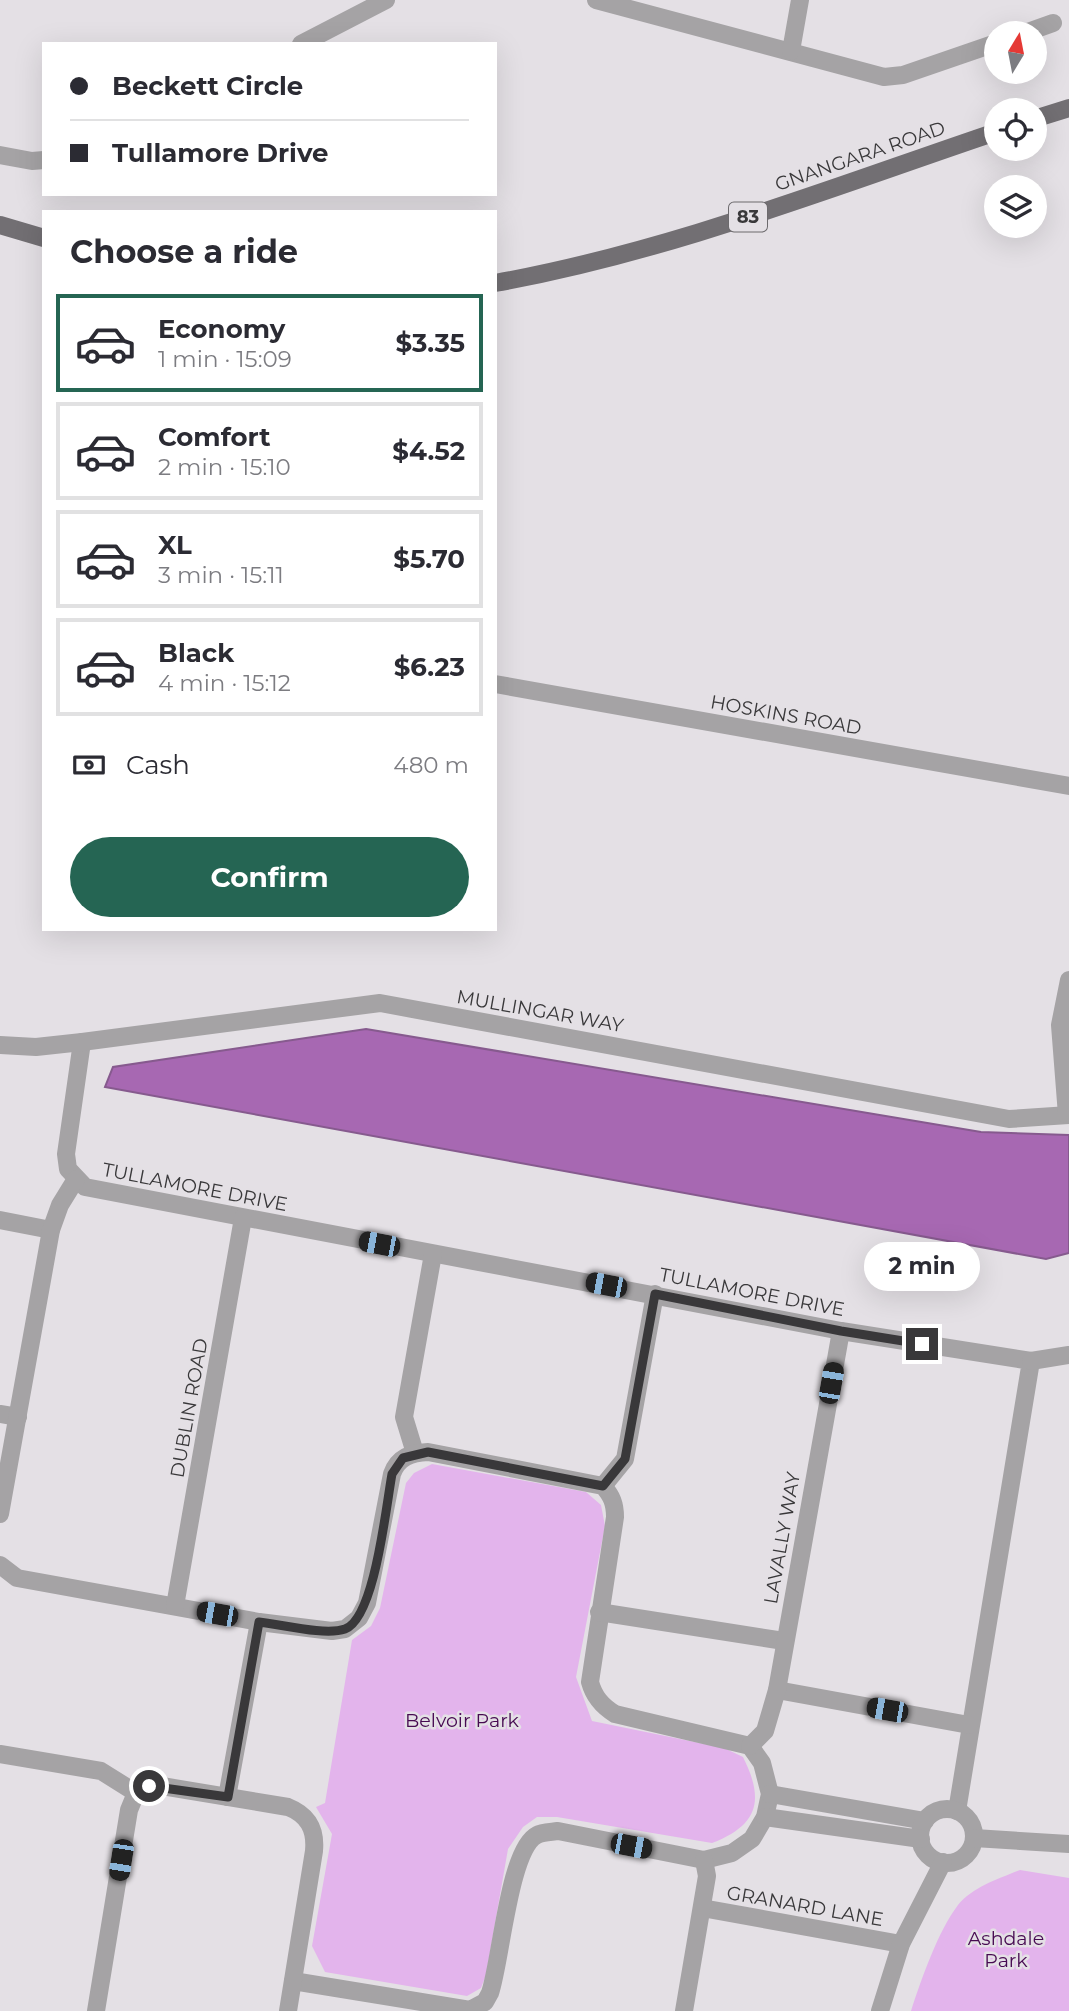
<!DOCTYPE html>
<meta charset="utf-8">
<style>
body{margin:0;font-family:Montserrat,sans-serif;background:#f7f7f7;color:#2b2b33;height:100vh;display:flex;flex-direction:column;font-size:26px;white-space:nowrap}
*{box-sizing:border-box;margin:0}
p{font-size:23px;color:#7c7c81}
.icon{flex:none;width:38px;height:38px;fill:none;stroke:currentColor;stroke-width:2;stroke-linecap:round;stroke-linejoin:round}
.map{position:relative;flex:1;overflow:hidden}
.sheet{position:absolute;left:42px;top:210px;width:455px;height:721px;display:flex;flex-direction:column;background:#fff;border-radius:0px;box-shadow:0 7px 28px #0002}
.sheet>*{flex:none}
.banner{position:absolute;left:42px;top:42px;width:455px;height:154px;border-radius:0px;box-shadow:0 7px 28px #0002;display:grid;align-content:center;height:154px;padding:0 28px;background:#fff}
.needle{width:46px;rotate:10deg}
.fabs{position:absolute;left:984px;top:21px;display:grid;gap:14px}
.fabs a{display:grid;place-items:center;width:63px;height:63px;border-radius:50%;background:#fff;box-shadow:0 7px 28px #0002;font-size:35px}
.end{position:absolute;width:32px;height:32px;margin:-16px;border:9px solid #39383a;background:#fff;box-shadow:0 0 0 4px #fff}
.from{border-radius:50%}
.bubble{position:absolute;height:49px;border-radius:24px;background:#fff;box-shadow:0 7px 28px #0002;font-size:23px;font-weight:700;line-height:49px;text-align:center}
.car{position:absolute;width:21px;height:42px;margin:-21px -10px;border-radius:9px;box-shadow:0 0 5px 2px #0007;background:linear-gradient(#222 24%,#8ab4d8 0 40%,#222 0 76%,#8ab4d8 0 86%,#222 0)}
.banner b{display:flex;align-items:center;gap:24px;height:66px;font-size:26px}
.banner b+b{border-top:2px solid #e1e1e2}
.banner i{width:18px;height:18px;background:#2b2b33}
ul{padding:0;list-style:none}
li{display:flex;align-items:center;gap:21px;height:98px;margin:0 14px 10px;padding:0 14px;border:4px solid #e1e1e2;border-radius:0px}
li div{flex:1}
li b{display:block;font-size:26px}
li em{font-style:normal;font-weight:700}
li.on{border-color:#256553}
li>.icon{width:63px;height:63px;stroke-width:1.5}
h2{padding:0 28px;font-size:32px;line-height:84px}
.pay{display:flex;align-items:center;gap:18px;height:77px;padding:0 28px;font-size:26px}
.pay p{margin-inline-start:auto}
.action{display:flex;gap:14px;margin-top:auto;padding:14px 28px}
.action a{flex:1;height:80px;border-radius:42px;background:#256553;color:#fff;font-size:28px;font-weight:700;line-height:80px;text-align:center}
.map>svg:first-child{display:block}
</style>
<div class="map">
<svg width="1069" height="2011" viewBox="0 0 1069 2011">
<rect width="100%" height="100%" fill="#e4e0e5"/>
<g fill="#e3b4ec">
<path d="M 432,1464 L 586,1492 L 601,1505 L 605,1526 L 576,1677 L 592,1721 L 724,1748 L 743,1757 C 765,1801 758,1825 712,1843 L 557,1817 L 537,1817 L 523,1827 L 508,1849 L 486,1975 L 481,1988 L 467,1996 L 325,1972 L 312,1946 L 332,1834 L 316,1807 L 325,1803 L 352,1640 L 371,1626 L 380,1608 L 406,1483 L 414,1473 Z"/>
<path d="M 1020,1870 L 1069,1878 L 1069,2011 L 911,2011 C 921,1980 938,1931 958,1905 C 973,1887 998,1879 1020,1870 Z"/>
</g>
<path fill="#a768b2" stroke="#865a8e" stroke-width="2" d="M 366,1029 L 981,1132 L 1069,1135 L 1069,1253 L 1046,1259 L 105,1087 L 113,1067 Z"/>
<g fill="none" stroke-linecap="round" stroke-linejoin="round">
<g stroke="#a5a3a5" stroke-width="18">
<path d="M 596,0 L 884,77 L 903,75 L 996,43"/>
<path d="M 1025,33 L 1053,23"/>
<path d="M 301,44 L 386,0"/>
<path d="M 791,51 L 800,0"/>
<path d="M 0,155 L 32,161 L 44,160"/>
<path d="M 495,684 L 1069,786"/>
<path d="M 82,1042 L 66,1154 L 68,1169 L 85,1187 L 841,1331 L 1031,1361 L 957,1811"/>
<path d="M 0,1045 L 36,1047 L 82,1042 L 380,1003 L 1009,1119 L 1069,1115"/>
<path d="M 1067,1115 L 1060,1025 L 1069,980"/>
<path d="M 0,1220 L 51,1230"/>
<path d="M 1031,1361 L 1069,1355"/>
<path d="M 0,1414 L 18,1417"/>
<path d="M 415,1453 L 404,1417 L 433,1254"/>
<path d="M 603,1486 L 625,1459 L 655,1294"/>
<path d="M 0,1514 L 51,1230 L 60,1205 L 76,1179"/>
<path d="M 0,1565 L 17,1578 L 259,1622 L 332,1631 L 345,1629 L 359,1618 L 367,1603 L 392,1474 C 398,1457 411,1453 428,1452 L 603,1486 C 612,1496 615,1504 615,1517 L 590,1682 C 594,1697 602,1706 615,1714 L 750,1746 L 762,1763 L 770,1794 L 765,1817 L 752,1839 L 732,1853 L 704,1860 L 558,1831 C 552,1832 542,1832 537,1835 C 509,1849 501,1961 490,1993 L 485,2002 L 470,2010 L 293,1981"/>
<path d="M 175,1606 L 243,1218"/>
<path d="M 599,1612 L 784,1641"/>
<path d="M 777,1690 L 969,1725"/>
<path d="M 750,1746 L 765,1731 L 777,1690 L 841,1331"/>
<path d="M 0,1754 L 101,1771 L 136,1793"/>
<path d="M 770,1794 L 925,1821"/>
<path d="M 227,1797 L 259,1622"/>
<circle cx="947" cy="1836" r="27"/>
<path d="M 765,1817 L 921,1839"/>
<path d="M 974,1838 L 1069,1844"/>
<path d="M 702,1908 L 901,1944"/>
<path d="M 96,2011 L 129,1810 L 136,1793 L 156,1785 L 288,1807 C 308,1815 316,1829 314,1851 L 288,2011"/>
<path d="M 684,2011 L 707,1876 L 704,1860"/>
<path d="M 880,2011 L 901,1944 L 943,1862"/>
</g>
<g stroke="#726f73" stroke-width="18">
<path d="M 1034,119 L 1069,108"/>
<path d="M 0,225 L 44,238"/>
<path d="M 495,283 C 668,252 830,188 996,132"/>
</g>
</g>
<g fill="none" stroke-linecap="round" stroke-linejoin="round">
<path stroke="#39383a" stroke-width="9" d="M 149,1786 L 228,1797 L 259,1622 C 280,1624 325,1636 345,1629 C 375,1618 386,1506 392,1474 L 403,1458 L 428,1452 L 603,1486 L 625,1459 L 655,1294 L 841,1331 L 922,1344"/>
</g>
<g text-anchor="middle" dominant-baseline="central" stroke-width="5" stroke-linejoin="round" paint-order="stroke">
<rect fill="#e4e0e5" stroke="#6c6a6d" stroke-width="2" x="729" y="202.5" width="38" height="29" rx="5"/>
<g font-size="18" font-weight="bold" fill="#39383a">
<text x="748" y="217">83</text>
</g>
<g font-size="19" fill="#39383a" stroke="#e4e0e5">
<text transform="translate(860 156) rotate(-19)">GNANGARA ROAD</text>
<text transform="translate(786 715) rotate(10)">HOSKINS ROAD</text>
<text transform="translate(540 1011) rotate(10)">MULLINGAR WAY</text>
<text transform="translate(195 1187) rotate(11)">TULLAMORE DRIVE</text>
<text transform="translate(752 1292) rotate(11)">TULLAMORE DRIVE</text>
<text transform="translate(189 1408) rotate(-80)">DUBLIN ROAD</text>
<text transform="translate(782 1538) rotate(-80)">LAVALLY WAY</text>
<text transform="translate(805 1906) rotate(10)">GRANARD LANE</text>
</g>
<g font-size="19" fill="#470a52" stroke="#e4e0e5">
<text x="462" y="1720">Belvoir Park</text>
<text x="1006" y="1938">Ashdale<tspan x="1006" dy="22">Park</tspan></text>
</g>
</g>
</svg>
<div class="fabs">
<a><svg class="needle" viewBox="-14 -14 28 28"><path d="M0-13l5 13h-10z" fill="#e53935"/><path d="M0 13l5-13h-10z" fill="#7c7c81"/></svg></a>
<a><svg class="icon" aria-label="locate" viewBox="0 0 24 24"><circle cx="12" cy="12" r="6"/><path d="M12 2v4M12 18v4M2 12h4M18 12h4"/></svg></a>
<a><svg class="icon" aria-label="layers" viewBox="0 0 24 24"><path d="M12 4l9 5-9 5-9-5zM3 14l9 5 9-5"/></svg></a>
</div>
<i class="end from" style="left:149px;top:1786px"></i>
<i class="end" style="left:922px;top:1344px"></i>
<div class="bubble" style="left:864px;top:1242px;width:116px">2 min</div>
<i class="car" style="left:379px;top:1244px;rotate:281deg"></i>
<i class="car" style="left:606px;top:1285px;rotate:281deg"></i>
<i class="car" style="left:831px;top:1383px;rotate:10deg"></i>
<i class="car" style="left:217px;top:1614px;rotate:280deg"></i>
<i class="car" style="left:887px;top:1710px;rotate:280deg"></i>
<i class="car" style="left:631px;top:1846px;rotate:101deg"></i>
<i class="car" style="left:121px;top:1860px;rotate:189deg"></i>
<div class="banner">
<b><i class="from"></i>Beckett Circle</b>
<b><i></i>Tullamore Drive</b>
</div>
<section class="sheet">
<h2>Choose a ride</h2>
<ul>
<li class="on"><svg class="icon" aria-label="car" viewBox="0 0 24 24"><path d="M5 17H2v-5l4-1 3-4h7l3 4 3 1v5h-3M9 17h6M6 11h13"/><circle cx="7" cy="17" r="2"/><circle cx="17" cy="17" r="2"/></svg><div><b>Economy</b><p>1 min · 15:09</p></div><em>$3.35</em></li>
<li><svg class="icon" aria-label="car" viewBox="0 0 24 24"><path d="M5 17H2v-5l4-1 3-4h7l3 4 3 1v5h-3M9 17h6M6 11h13"/><circle cx="7" cy="17" r="2"/><circle cx="17" cy="17" r="2"/></svg><div><b>Comfort</b><p>2 min · 15:10</p></div><em>$4.52</em></li>
<li><svg class="icon" aria-label="car" viewBox="0 0 24 24"><path d="M5 17H2v-5l4-1 3-4h7l3 4 3 1v5h-3M9 17h6M6 11h13"/><circle cx="7" cy="17" r="2"/><circle cx="17" cy="17" r="2"/></svg><div><b>XL</b><p>3 min · 15:11</p></div><em>$5.70</em></li>
<li><svg class="icon" aria-label="car" viewBox="0 0 24 24"><path d="M5 17H2v-5l4-1 3-4h7l3 4 3 1v5h-3M9 17h6M6 11h13"/><circle cx="7" cy="17" r="2"/><circle cx="17" cy="17" r="2"/></svg><div><b>Black</b><p>4 min · 15:12</p></div><em>$6.23</em></li>
</ul>
<div class="pay"><svg class="icon" aria-label="cash" viewBox="0 0 24 24"><path d="M3 7h18v10H3z"/><circle cx="12" cy="12" r="2"/></svg>Cash<p>480 m</p></div>
<div class="action"><a>Confirm</a></div>
</section>
</div>
